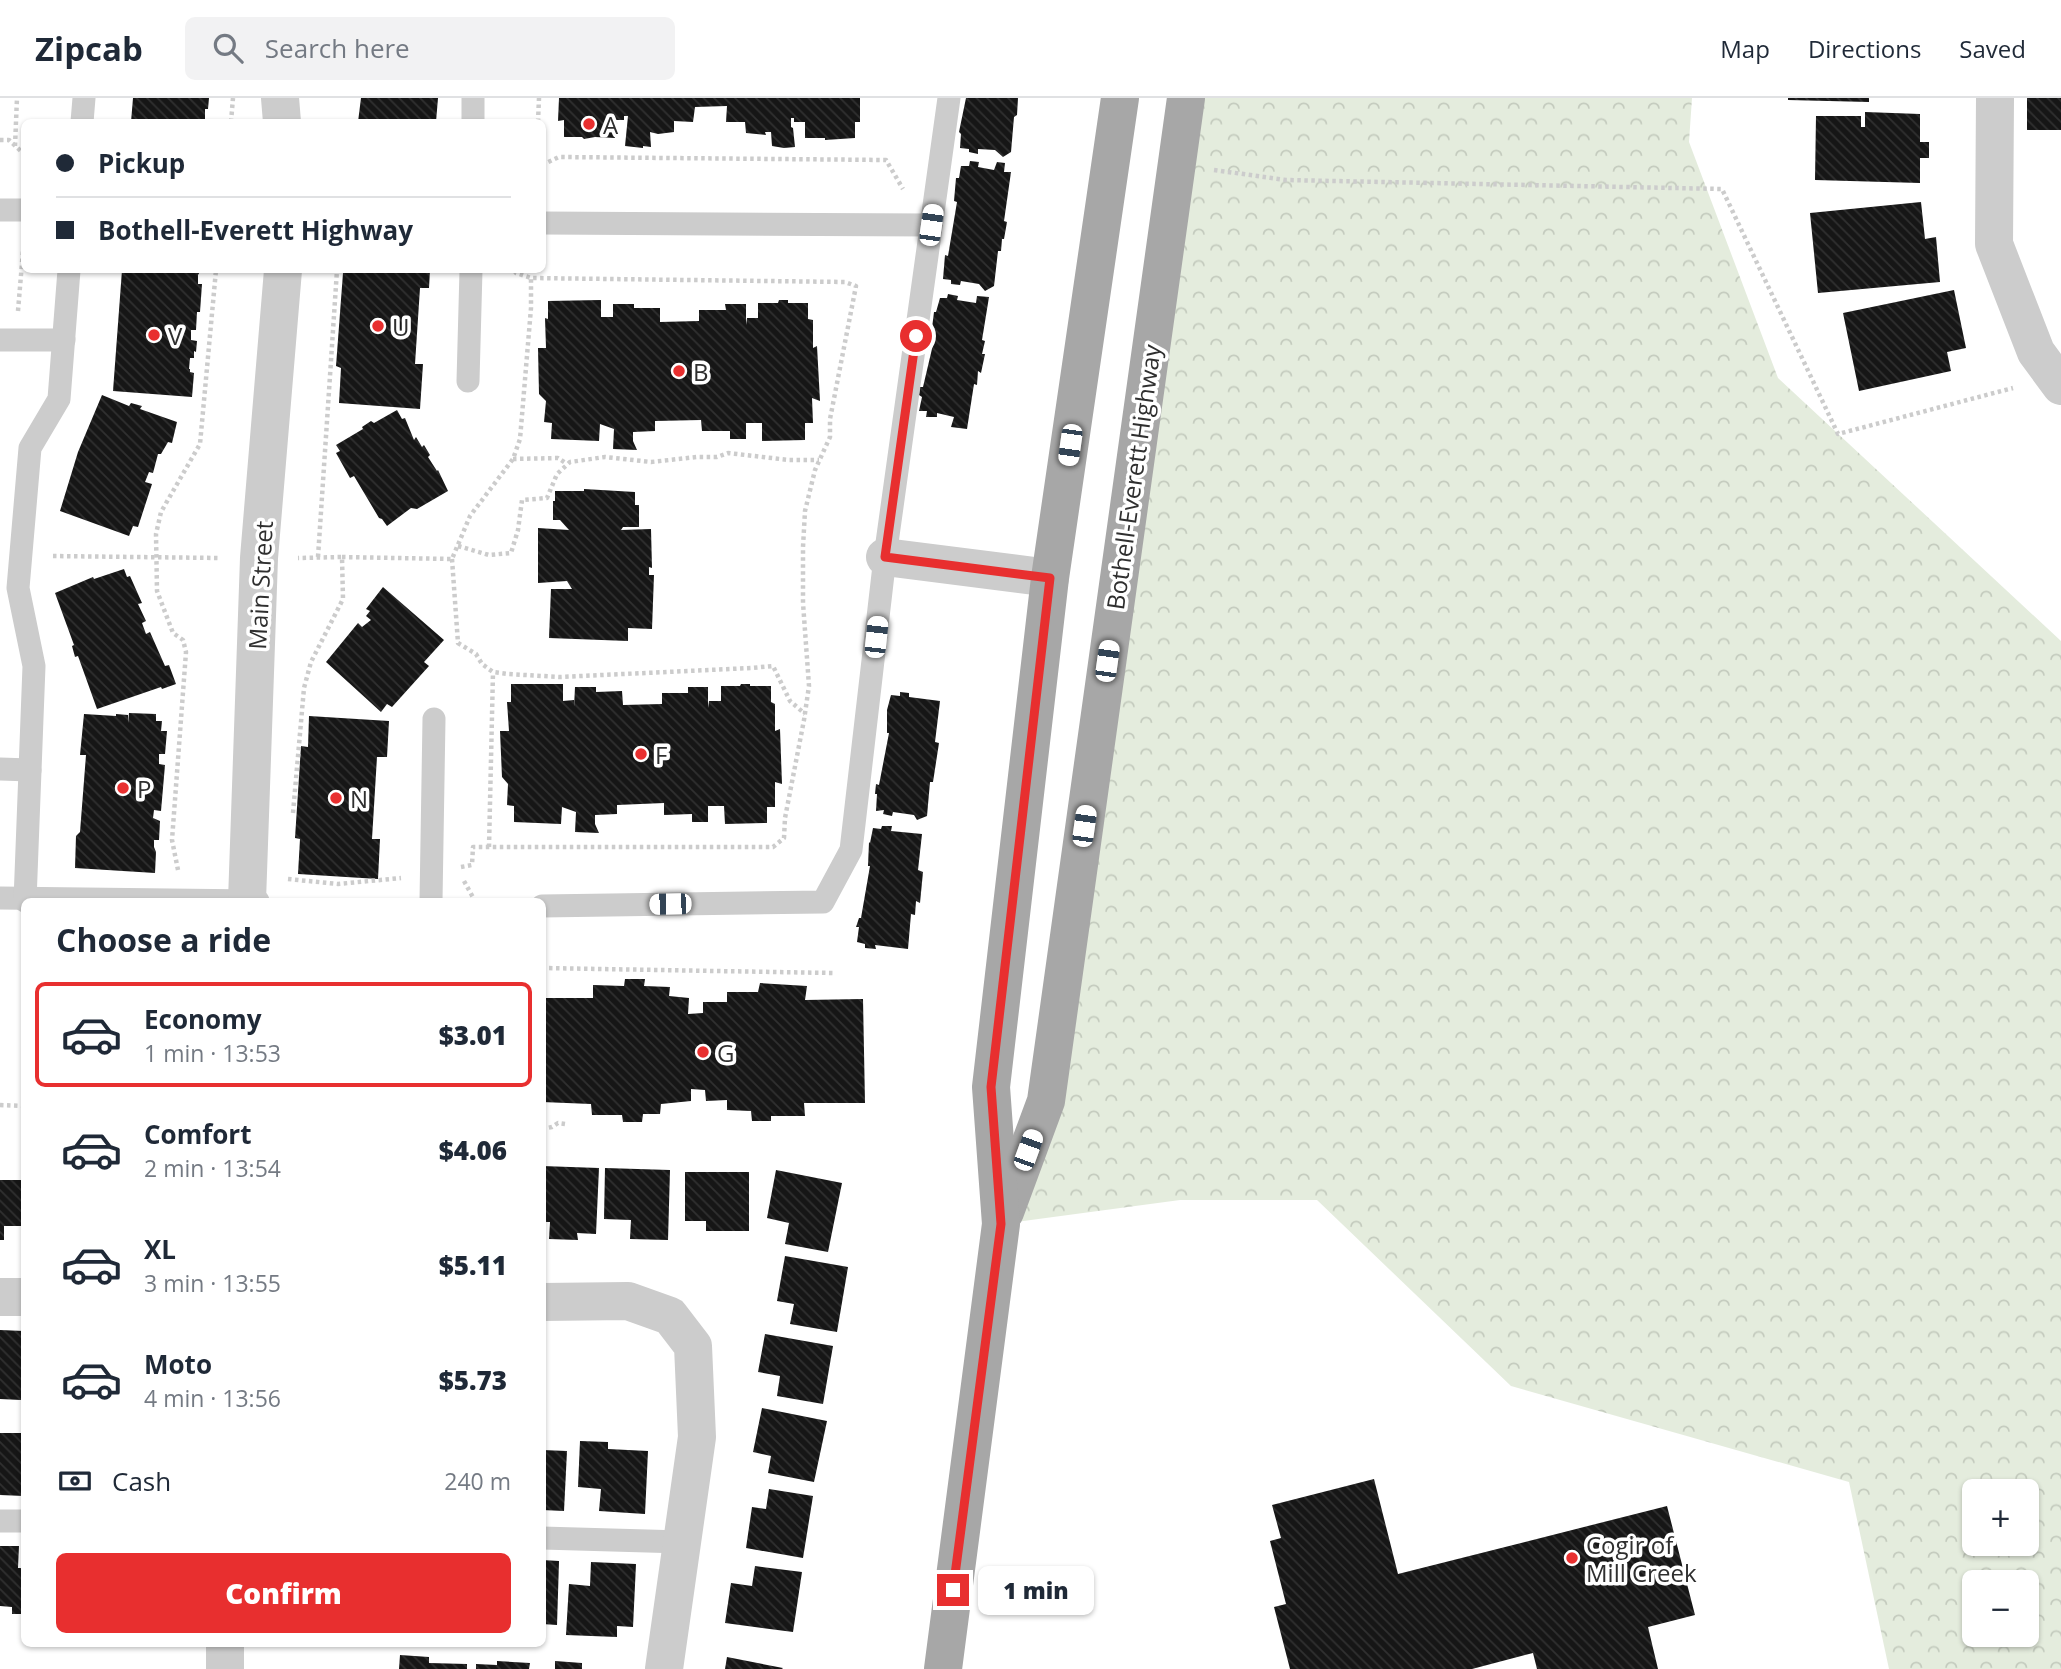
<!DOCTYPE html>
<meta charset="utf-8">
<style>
body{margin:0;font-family:"Open Sans",sans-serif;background:#f2f2f3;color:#1f2937;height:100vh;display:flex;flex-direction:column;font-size:26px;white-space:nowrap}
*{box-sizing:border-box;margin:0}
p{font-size:23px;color:#747a83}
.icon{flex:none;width:38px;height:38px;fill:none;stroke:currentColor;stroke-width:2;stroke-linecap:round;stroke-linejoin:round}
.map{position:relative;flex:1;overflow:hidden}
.details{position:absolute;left:21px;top:800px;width:525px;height:749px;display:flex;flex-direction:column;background:#fff;border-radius:10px;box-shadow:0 2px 5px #0004}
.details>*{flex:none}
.banner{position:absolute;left:21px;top:21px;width:525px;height:154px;border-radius:10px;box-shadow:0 2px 5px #0004;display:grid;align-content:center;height:154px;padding:0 35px;background:#fff}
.fabs{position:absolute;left:1962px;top:1381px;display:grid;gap:14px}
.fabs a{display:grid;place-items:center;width:77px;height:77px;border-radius:10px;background:#fff;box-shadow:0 2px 5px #0004;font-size:35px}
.end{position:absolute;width:32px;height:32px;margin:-16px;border:9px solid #e82f2f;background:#fff;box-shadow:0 0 0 4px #fff}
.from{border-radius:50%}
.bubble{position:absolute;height:49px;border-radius:10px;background:#fff;box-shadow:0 2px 5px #0004;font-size:23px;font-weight:800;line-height:49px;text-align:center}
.car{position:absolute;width:21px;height:42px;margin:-21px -10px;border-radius:9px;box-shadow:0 0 5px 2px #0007;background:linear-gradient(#fff 24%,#345 0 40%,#fff 0 76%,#345 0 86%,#fff 0)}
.banner b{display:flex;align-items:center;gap:24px;height:66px;font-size:26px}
.banner b+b{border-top:2px solid #e0e1e3}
.banner i{width:18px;height:18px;background:#1f2937}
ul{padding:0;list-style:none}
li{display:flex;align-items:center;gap:21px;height:105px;margin:0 14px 10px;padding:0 21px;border:4px solid transparent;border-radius:10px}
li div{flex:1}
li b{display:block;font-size:26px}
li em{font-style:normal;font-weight:800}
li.active{border-color:#e82f2f}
li>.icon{width:63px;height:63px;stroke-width:1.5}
h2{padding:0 35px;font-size:32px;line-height:84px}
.pay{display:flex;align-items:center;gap:18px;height:77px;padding:0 35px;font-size:26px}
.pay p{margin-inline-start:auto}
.primary-button{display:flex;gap:14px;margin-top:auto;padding:14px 35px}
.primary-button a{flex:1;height:80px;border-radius:10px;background:#e82f2f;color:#fff;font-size:28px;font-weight:800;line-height:80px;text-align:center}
header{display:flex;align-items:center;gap:42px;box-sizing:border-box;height:98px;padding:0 35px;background:#fff;border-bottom:2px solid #e0e1e3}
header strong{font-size:33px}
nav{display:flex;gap:38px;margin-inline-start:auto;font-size:24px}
.search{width:490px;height:63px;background:#f2f2f3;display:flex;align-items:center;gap:18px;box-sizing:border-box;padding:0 24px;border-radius:10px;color:#747a83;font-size:26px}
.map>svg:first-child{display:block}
</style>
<header>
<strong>Zipcab</strong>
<div class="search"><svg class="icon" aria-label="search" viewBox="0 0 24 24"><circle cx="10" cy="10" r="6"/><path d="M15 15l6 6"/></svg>Search here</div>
<nav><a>Map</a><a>Directions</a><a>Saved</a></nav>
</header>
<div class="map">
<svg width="2061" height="1571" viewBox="0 0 2061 1571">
<defs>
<pattern id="forest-crowns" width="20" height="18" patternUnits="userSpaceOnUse" patternTransform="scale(1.75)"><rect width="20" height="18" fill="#e4ecdd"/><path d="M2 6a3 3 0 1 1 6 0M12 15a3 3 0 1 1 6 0" fill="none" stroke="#c4cbbe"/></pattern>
<pattern id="building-back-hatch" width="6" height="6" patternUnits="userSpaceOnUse" patternTransform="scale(1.75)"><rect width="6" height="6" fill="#161616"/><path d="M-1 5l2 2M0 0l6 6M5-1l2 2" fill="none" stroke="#303030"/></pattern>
</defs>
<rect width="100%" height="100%" fill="#fff"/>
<path fill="url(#forest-crowns)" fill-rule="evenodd" d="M 1186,0 L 1692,0 L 1689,44 L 1778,280 L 2061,543 L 2061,1571 L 1889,1571 L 1849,1384 L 1511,1288 L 1317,1102 L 1180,1102 L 1001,1126 L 1046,1003 ZM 1974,1393 L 2026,1393 L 2026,1446 L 1974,1446 ZM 1974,1484 L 2026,1484 L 2026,1536 L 1974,1536 Z"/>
<g fill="url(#building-back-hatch)">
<path d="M 133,0 L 209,0 L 208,11 L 205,11 L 205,24 L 131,24 Z"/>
<path d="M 361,0 L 438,0 L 436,24 L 358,24 Z"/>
<path d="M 559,0 L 860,0 L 860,24 L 855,24 L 855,40 L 825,42 L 825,40 L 805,40 L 805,24 L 794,24 L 794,20 L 791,20 L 791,29 L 793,30 L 795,49 L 784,50 L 772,48 L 771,34 L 765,34 L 766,37 L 746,35 L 745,24 L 726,24 L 727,8 L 695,9 L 693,24 L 674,23 L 674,34 L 658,36 L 650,34 L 651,49 L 643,48 L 643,50 L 625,48 L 628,18 L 624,18 L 624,22 L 614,22 L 615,40 L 595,39 L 584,41 L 582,39 L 564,39 L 564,22 L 558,23 Z"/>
<path d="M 966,0 L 1018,0 L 1017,17 L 1014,19 L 1011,54 L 1003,59 L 995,52 L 978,51 L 978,56 L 969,54 L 969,51 L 960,50 L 961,36 L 959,34 Z"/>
<path d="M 1788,0 L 1869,0 L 1869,4 L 1788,2 Z"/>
<rect x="2027" y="0" width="34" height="32"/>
<path d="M 1865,14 L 1920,16 L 1920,44 L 1929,44 L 1929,60 L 1920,60 L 1920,85 L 1815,82 L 1816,18 L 1861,18 L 1861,29 L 1865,29 Z"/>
<path d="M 970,63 L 979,64 L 978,69 L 994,72 L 997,64 L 1005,65 L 1004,74 L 1011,74 L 1004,123 L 1007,124 L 1004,141 L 1002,141 L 1001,153 L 998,153 L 994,188 L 985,193 L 979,186 L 961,183 L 960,187 L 951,186 L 951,182 L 943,181 L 945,157 L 948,158 L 957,104 L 954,103 L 956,80 L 959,80 L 961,68 L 969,68 Z"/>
<path d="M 1921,104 L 1925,141 L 1936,139 L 1940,184 L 1818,195 L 1810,115 Z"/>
<path d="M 122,172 L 201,172 L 198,177 L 198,186 L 202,186 L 200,214 L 197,214 L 196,232 L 191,232 L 191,242 L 197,243 L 196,254 L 194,253 L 194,260 L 190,260 L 189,271 L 190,271 L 190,274 L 194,275 L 192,299 L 113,293 Z"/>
<path d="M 348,172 L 430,172 L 429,190 L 420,190 L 415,266 L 423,266 L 420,311 L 339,305 L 341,270 L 336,268 L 343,175 L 348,175 Z"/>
<path d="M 1954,192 L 1966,250 L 1947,254 L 1951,273 L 1859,293 L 1843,215 Z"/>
<path d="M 948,196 L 958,198 L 957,202 L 976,205 L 977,198 L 989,199 L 982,242 L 985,243 L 982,256 L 985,256 L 981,275 L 978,273 L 977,287 L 974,286 L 967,331 L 951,329 L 954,319 L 937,315 L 937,319 L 926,319 L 927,313 L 919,313 L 922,299 L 919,297 L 920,289 L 923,289 L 935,238 L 931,238 L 934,214 L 936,214 L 940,200 L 947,200 Z"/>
<path d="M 601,202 L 601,219 L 613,219 L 613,206 L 634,206 L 634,210 L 660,210 L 660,224 L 699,223 L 699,212 L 726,212 L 725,206 L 746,206 L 746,227 L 747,220 L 758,220 L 758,205 L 778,205 L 779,202 L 788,202 L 788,205 L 808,205 L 808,221 L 813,222 L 813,250 L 817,248 L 820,303 L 812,300 L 813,325 L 805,325 L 805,342 L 762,343 L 762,325 L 746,325 L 746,341 L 730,341 L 730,333 L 702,333 L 701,322 L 655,323 L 655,333 L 633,334 L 633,343 L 637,352 L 613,351 L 614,331 L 600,326 L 599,343 L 551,341 L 552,325 L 544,324 L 546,303 L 539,296 L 538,250 L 546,250 L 545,220 L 548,221 L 548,203 Z"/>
<path d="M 102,297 L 129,308 L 131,305 L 142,308 L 140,311 L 177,324 L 172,345 L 168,344 L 161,356 L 158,356 L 153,375 L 149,374 L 145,384 L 152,386 L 138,429 L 133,428 L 129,438 L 60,413 L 78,354 Z"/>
<path d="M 397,312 L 402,321 L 405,320 L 414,342 L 416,339 L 422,349 L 424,347 L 430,357 L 428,359 L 437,373 L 438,372 L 448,393 L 417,411 L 411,410 L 387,428 L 382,421 L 379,420 L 354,378 L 350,380 L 336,355 L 340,353 L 336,347 L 363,331 L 362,329 L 371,323 L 374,325 Z"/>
<path d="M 584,391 L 635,394 L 635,407 L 639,407 L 639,429 L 623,429 L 621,432 L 651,431 L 652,470 L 649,469 L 649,477 L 654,477 L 652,531 L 628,530 L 628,543 L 549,540 L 551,491 L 572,491 L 567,483 L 538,485 L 538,430 L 569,432 L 560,422 L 553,422 L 553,403 L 555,403 L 555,393 L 584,393 Z"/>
<path d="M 124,471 L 127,479 L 130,478 L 142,505 L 138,506 L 146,523 L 142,525 L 146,536 L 150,534 L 165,568 L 169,567 L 176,586 L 162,591 L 161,589 L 97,611 L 78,558 L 75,559 L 72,548 L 74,547 L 55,495 L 93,479 L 94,481 Z"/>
<path d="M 383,489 L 444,542 L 424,564 L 429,568 L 392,609 L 387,606 L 381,614 L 326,564 L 358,525 L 362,529 L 371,522 L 366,518 L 370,513 L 366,511 Z"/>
<path d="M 511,586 L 563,586 L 563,603 L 574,602 L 574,609 L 575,589 L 596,589 L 596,594 L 622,593 L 623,607 L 662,606 L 662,595 L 688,595 L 688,589 L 708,589 L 708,610 L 709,603 L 721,603 L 721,588 L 740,588 L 741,586 L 750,586 L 750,588 L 771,588 L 771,604 L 775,606 L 775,633 L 780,631 L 782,686 L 775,684 L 775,709 L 767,709 L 767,725 L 725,726 L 724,708 L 708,708 L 708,724 L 692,724 L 692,716 L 664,717 L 664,705 L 617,707 L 617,716 L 595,717 L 595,726 L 599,735 L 575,734 L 576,714 L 562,709 L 561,726 L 514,724 L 514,708 L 507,707 L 508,686 L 502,679 L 500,633 L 509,633 L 507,604 L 511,604 Z"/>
<path d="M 900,594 L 909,595 L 909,599 L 940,603 L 935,644 L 939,645 L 933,684 L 930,684 L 927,718 L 917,722 L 914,717 L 893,714 L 892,718 L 883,716 L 884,712 L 876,713 L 877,696 L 875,696 L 876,686 L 879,687 L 889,635 L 887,635 L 887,612 L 891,597 L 900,598 Z"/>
<path d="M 129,615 L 156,616 L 156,623 L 162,623 L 161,633 L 167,633 L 165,656 L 159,656 L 159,666 L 165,667 L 161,713 L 154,712 L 153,720 L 160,723 L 159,742 L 154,742 L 154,749 L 156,754 L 155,775 L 75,770 L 76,738 L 80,734 L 86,657 L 80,657 L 84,616 L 116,618 L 116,616 L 128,617 L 128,625 Z"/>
<path d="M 309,618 L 389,623 L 387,659 L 377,659 L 372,741 L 380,741 L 378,781 L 298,776 L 300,741 L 295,740 L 301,648 L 308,649 Z"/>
<path d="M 882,728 L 892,728 L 891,733 L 922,736 L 918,772 L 923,774 L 920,805 L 916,803 L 915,817 L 911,816 L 908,851 L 875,847 L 876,851 L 865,850 L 865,846 L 857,844 L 859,829 L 856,829 L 859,820 L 861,820 L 870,768 L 868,768 L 869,744 L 870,745 L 873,730 L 881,731 Z"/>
<path d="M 625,881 L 645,881 L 644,888 L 670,889 L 669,898 L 689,900 L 688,916 L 703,915 L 703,904 L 727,904 L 727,894 L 758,894 L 760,885 L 807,888 L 805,902 L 863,901 L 865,1005 L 804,1005 L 805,1018 L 771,1018 L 771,1023 L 752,1023 L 751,1013 L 727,1012 L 727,1002 L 706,1003 L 705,992 L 691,991 L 691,1003 L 661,1006 L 660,1016 L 643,1016 L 642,1024 L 623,1024 L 622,1017 L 592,1017 L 591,1006 L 542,1004 L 542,900 L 593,900 L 593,887 L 624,888 Z"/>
<path d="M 542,1068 L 599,1070 L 596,1136 L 577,1135 L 578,1142 L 549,1141 L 550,1124 L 542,1124 Z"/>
<path d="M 605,1070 L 670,1072 L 668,1142 L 630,1141 L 631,1122 L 604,1121 Z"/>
<path d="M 776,1072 L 842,1085 L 828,1154 L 785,1146 L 789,1125 L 767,1120 Z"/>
<path d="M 685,1074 L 749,1074 L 749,1133 L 706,1133 L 706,1123 L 685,1123 Z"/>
<path d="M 0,1082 L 23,1082 L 22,1128 L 4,1128 L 4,1142 L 0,1142 Z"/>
<path d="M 785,1158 L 848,1169 L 837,1234 L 790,1226 L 794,1206 L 777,1203 Z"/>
<path d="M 0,1232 L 24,1233 L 24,1278 L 22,1278 L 21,1302 L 0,1301 Z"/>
<path d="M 765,1236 L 833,1248 L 823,1306 L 777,1298 L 780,1278 L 758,1274 Z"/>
<path d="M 762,1310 L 827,1323 L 814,1384 L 768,1375 L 771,1358 L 753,1354 Z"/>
<path d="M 0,1335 L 24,1335 L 24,1398 L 0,1397 Z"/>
<path d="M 580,1343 L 608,1344 L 608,1351 L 648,1353 L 645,1416 L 599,1413 L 601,1391 L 578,1389 Z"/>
<path d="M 542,1352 L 567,1353 L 564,1413 L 542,1412 Z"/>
<path d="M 1374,1381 L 1398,1476 L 1667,1408 L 1695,1517 L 1648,1529 L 1658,1571 L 1537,1571 L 1533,1555 L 1472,1571 L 1290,1571 L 1274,1509 L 1286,1506 L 1270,1443 L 1281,1440 L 1272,1407 Z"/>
<path d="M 769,1391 L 813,1398 L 803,1460 L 746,1450 L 752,1409 L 766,1411 Z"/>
<path d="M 0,1448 L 19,1448 L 18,1470 L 24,1470 L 24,1516 L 12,1516 L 12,1509 L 0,1508 Z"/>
<path d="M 542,1462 L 559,1463 L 557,1527 L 542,1526 Z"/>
<path d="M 591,1464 L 636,1466 L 633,1529 L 617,1528 L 617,1539 L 566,1537 L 569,1486 L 590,1488 Z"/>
<path d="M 755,1468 L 802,1474 L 793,1534 L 725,1525 L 731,1485 L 752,1488 Z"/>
<path d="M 400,1557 L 429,1559 L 429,1565 L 467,1566 L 467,1571 L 399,1571 Z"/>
<path d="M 727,1559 L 783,1570 L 782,1571 L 725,1571 Z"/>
<path d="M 497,1563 L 530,1565 L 529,1571 L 476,1571 L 476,1566 L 497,1567 Z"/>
<path d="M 555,1563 L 582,1565 L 582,1571 L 555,1571 Z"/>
</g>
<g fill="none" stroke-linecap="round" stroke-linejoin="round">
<g stroke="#ccc" stroke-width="4.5" stroke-dasharray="3.5 3.5" stroke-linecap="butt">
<path d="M 231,24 L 233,0"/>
<path d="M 538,24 L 539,0"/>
<path d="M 0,42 L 9,42 L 24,56"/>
<path d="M 15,48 L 17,0"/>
<path d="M 542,67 L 559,59 L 886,62 L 903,91"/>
<path d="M 1214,72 L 1286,82 L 1722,91 L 1838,336 L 2013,290"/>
<path d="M 18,213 L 24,141"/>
<path d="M 513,361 L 558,360 L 567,366"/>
<path d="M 458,448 L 489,457 L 511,455 L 518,432 L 522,402 L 547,400 L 557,376 L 570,364 L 605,359 L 651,364 L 697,359 L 717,359 L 728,355 L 789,362 L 819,362"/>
<path d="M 53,458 L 220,460"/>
<path d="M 318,459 L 337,172"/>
<path d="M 342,459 L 452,461 L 470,418 L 513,361 L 520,341 L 531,210 L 531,180"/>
<path d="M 452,461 L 458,545 L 476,556 L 482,566 L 493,574 L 508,576 L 560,579 L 751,570 L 773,568 L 790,603 L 805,616"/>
<path d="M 293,715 L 304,590 L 311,564 L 343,501 L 342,459 L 298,460"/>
<path d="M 489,749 L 493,574"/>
<path d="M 461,769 L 472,767 L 473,749 L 773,749 L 784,740 L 785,720 L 804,622 L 809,588 L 803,505 L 803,449 L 805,413 L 815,372 L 830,339 L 830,321 L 856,188 L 845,184 L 531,180 L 516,175 L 514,172"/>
<path d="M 178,772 L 172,742 L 186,554 L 183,542 L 173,535 L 157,493 L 156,436 L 161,414 L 200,346 L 216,172"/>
<path d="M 288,781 L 338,786 L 401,780"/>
<path d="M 464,783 L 475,803"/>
<path d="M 542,870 L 833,875"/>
<path d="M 0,1007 L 24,1008"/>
<path d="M 542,1031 L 552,1029 L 558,1025 L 565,1026"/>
</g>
<g stroke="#ccc" stroke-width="23">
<path d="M 82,24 L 84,0"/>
<path d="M 473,24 L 473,0"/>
<path d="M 0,112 L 24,112"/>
<path d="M 542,125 L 931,127"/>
<path d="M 0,242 L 64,242"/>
<path d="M 468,283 L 471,172"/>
<path d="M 0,671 L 30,672"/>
<path d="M 0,800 L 258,803"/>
<path d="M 25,803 L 34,568 L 18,490 L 30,350 L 59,301 L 69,172"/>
<path d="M 431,803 L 434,621"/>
<path d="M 542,808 L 823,804 L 851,752 L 885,459 L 949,0"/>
<path d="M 0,1423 L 24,1423"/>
<path d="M 542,1440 L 682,1444"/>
</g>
<g stroke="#ccc" stroke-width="38">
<path d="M 280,0 L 282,24"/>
<path d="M 1995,0 L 1994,146 L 2036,254 L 2061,288"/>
<path d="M 885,459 L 1050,480"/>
<path d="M 247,803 L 259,460 L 283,172"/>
<path d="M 0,1199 L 24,1199"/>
<path d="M 542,1204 L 628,1203 L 670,1218 L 693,1248 L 697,1339 L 664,1571"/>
<path d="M 225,1571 L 225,1545"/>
</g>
<g stroke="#a7a7a7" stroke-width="38">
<path d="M 1005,1114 L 1046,1003 L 1186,0"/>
<path d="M 943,1571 L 1001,1126 L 991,989 L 1050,480 L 1120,0"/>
</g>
</g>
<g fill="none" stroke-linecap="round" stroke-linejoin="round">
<path stroke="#e82f2f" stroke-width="9" d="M 916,238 L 885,459 L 1050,480 L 991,989 L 1001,1126 L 953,1492"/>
</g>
<g fill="#e82f2f" stroke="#fff" stroke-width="2.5">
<circle cx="589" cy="26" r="7"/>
<circle cx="378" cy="228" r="7"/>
<circle cx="154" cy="237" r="7"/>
<circle cx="679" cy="273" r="7"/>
<circle cx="641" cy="656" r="7"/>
<circle cx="123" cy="690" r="7"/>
<circle cx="336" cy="700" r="7"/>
<circle cx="703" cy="954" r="7"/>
<circle cx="1572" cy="1460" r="7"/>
</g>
<g text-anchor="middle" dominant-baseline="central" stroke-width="7" stroke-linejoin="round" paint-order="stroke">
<g font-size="24" fill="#2f2f2f" stroke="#fff" text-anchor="start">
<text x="603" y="26">A</text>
<text x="392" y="228">U</text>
<text x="168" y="237">V</text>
<text x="693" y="273">B</text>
<text x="655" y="656">F</text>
<text x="137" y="690">P</text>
<text x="350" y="700">N</text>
<text x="717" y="954">G</text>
<text x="1586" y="1446">Cogir of<tspan x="1586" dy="28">Mill Creek</tspan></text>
</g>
<g font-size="24" fill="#2f2f2f" stroke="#fff">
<text transform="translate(1133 379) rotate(-82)">Bothell-Everett Highway</text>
<text transform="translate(260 487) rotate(-87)">Main Street</text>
</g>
</g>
</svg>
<div class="fabs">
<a>+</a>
<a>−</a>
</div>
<i class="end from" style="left:916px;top:238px"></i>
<i class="end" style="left:953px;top:1492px"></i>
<div class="bubble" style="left:978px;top:1468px;width:116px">1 min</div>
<i class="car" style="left:931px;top:127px;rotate:8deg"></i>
<i class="car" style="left:1070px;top:347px;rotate:188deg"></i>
<i class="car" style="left:876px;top:539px;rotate:6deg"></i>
<i class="car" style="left:1107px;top:563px;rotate:8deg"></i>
<i class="car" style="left:1084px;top:728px;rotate:8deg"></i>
<i class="car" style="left:670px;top:806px;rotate:269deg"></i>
<i class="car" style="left:1028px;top:1052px;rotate:20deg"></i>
<div class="banner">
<b><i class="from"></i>Pickup</b>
<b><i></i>Bothell-Everett Highway</b>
</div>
<section class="details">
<h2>Choose a ride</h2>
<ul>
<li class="active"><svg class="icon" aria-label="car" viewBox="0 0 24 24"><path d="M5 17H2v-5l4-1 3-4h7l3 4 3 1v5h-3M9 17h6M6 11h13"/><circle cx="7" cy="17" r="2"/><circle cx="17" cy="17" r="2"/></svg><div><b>Economy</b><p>1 min · 13:53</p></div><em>$3.01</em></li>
<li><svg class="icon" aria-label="car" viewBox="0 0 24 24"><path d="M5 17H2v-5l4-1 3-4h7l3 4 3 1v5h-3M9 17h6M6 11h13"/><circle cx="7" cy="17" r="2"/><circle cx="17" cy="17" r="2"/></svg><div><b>Comfort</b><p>2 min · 13:54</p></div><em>$4.06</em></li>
<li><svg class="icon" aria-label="car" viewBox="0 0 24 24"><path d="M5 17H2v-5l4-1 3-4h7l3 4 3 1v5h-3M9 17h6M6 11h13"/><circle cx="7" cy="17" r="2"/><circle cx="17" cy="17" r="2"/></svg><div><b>XL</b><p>3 min · 13:55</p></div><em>$5.11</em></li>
<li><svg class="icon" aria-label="car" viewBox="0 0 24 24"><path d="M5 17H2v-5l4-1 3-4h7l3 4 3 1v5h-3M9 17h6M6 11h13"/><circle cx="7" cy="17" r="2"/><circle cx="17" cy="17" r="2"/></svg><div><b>Moto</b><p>4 min · 13:56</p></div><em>$5.73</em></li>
</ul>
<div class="pay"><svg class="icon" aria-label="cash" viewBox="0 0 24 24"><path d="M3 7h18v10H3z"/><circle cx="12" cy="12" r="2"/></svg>Cash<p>240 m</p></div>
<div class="primary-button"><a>Confirm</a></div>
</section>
</div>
